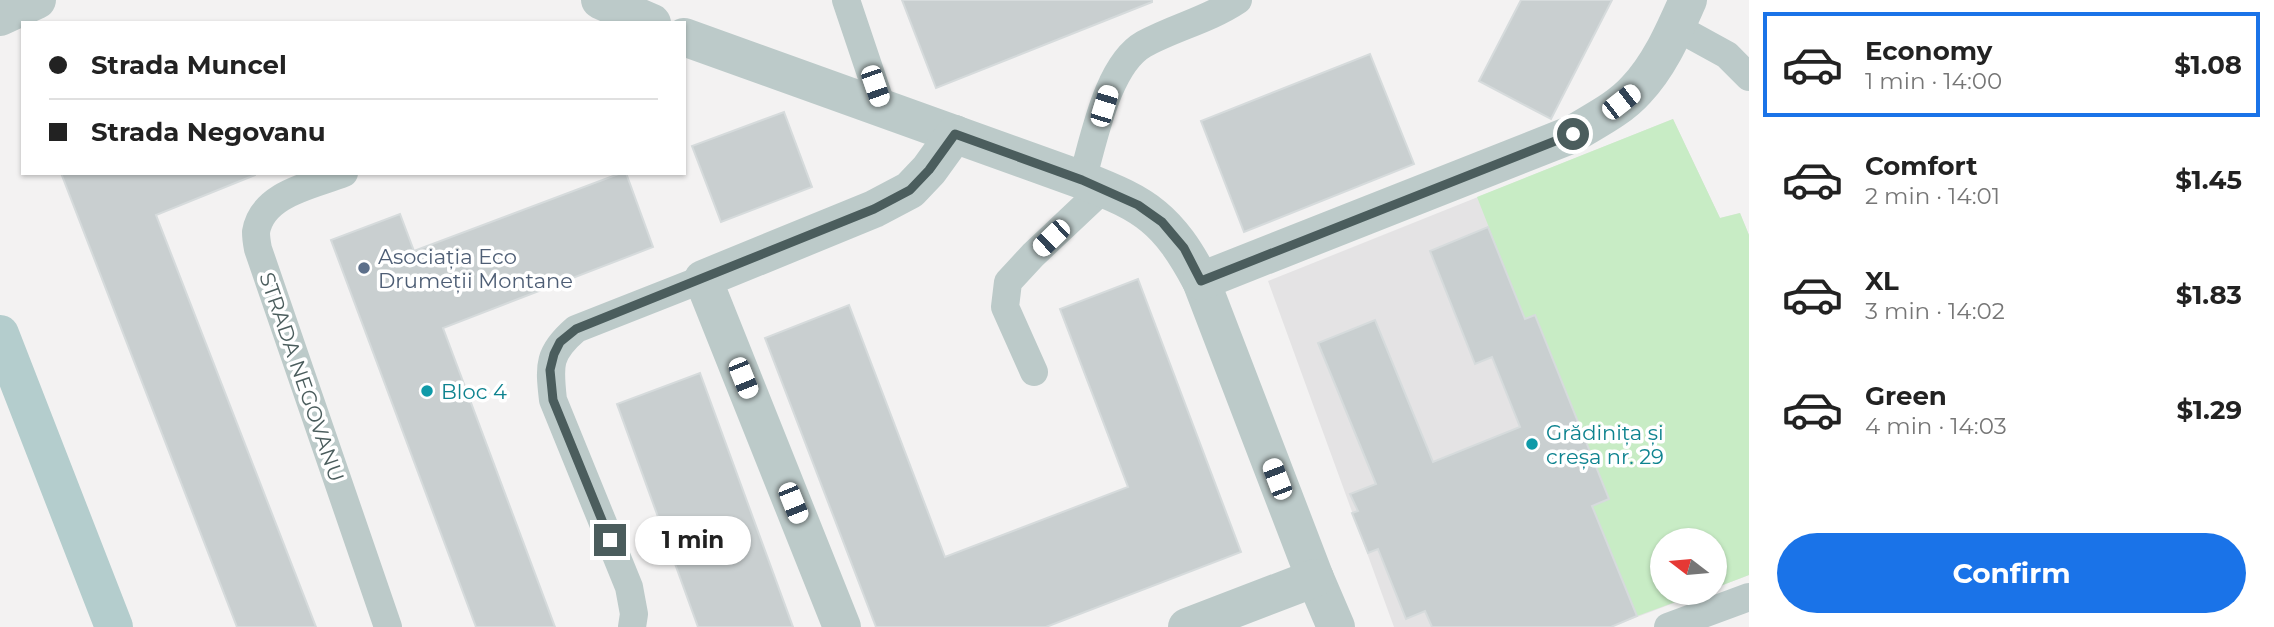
<!DOCTYPE html>
<meta charset="utf-8">
<style>
body{margin:0;font-family:Montserrat,sans-serif;background:#f6f6f6;color:#222;height:100vh;display:flex;flex-direction:column;font-size:26px;white-space:nowrap}
*{box-sizing:border-box;margin:0}
p{font-size:23px;color:#767676}
.icon{flex:none;width:38px;height:38px;fill:none;stroke:currentColor;stroke-width:2;stroke-linecap:round;stroke-linejoin:round}
.map{position:relative;flex:1;overflow:hidden}
.details{display:flex;flex-direction:column;background:#fff;width:525px}
.details>*{flex:none}
.hud{position:absolute;left:21px;top:21px;width:665px;height:154px;border-radius:0px;box-shadow:0 2px 5px #0004;display:grid;align-content:center;height:154px;padding:0 28px;background:#fff}
.needle{width:46px;rotate:286deg}
.controls{position:absolute;left:1650px;top:528px;display:grid;gap:14px}
.controls a{display:grid;place-items:center;width:77px;height:77px;border-radius:50%;background:#fff;box-shadow:0 2px 5px #0004;font-size:35px}
.end{position:absolute;width:32px;height:32px;margin:-16px;border:9px solid #4b5d5d;background:#fff;box-shadow:0 0 0 4px #fff}
.from{border-radius:50%}
.bubble{position:absolute;height:49px;border-radius:24px;background:#fff;box-shadow:0 2px 5px #0004;font-size:23px;font-weight:700;line-height:49px;text-align:center}
.car{position:absolute;width:21px;height:42px;margin:-21px -10px;border-radius:9px;box-shadow:0 0 5px 2px #0007;background:linear-gradient(#fff 24%,#345 0 40%,#fff 0 76%,#345 0 86%,#fff 0)}
.hud b{display:flex;align-items:center;gap:24px;height:66px;font-size:26px}
.hud b+b{border-top:2px solid #e0e0e0}
.hud i{width:18px;height:18px;background:#222}
ul{padding:12px 0 0;list-style:none}
li{display:flex;align-items:center;gap:21px;height:105px;margin:0 14px 10px;padding:0 14px;border:4px solid transparent;border-radius:0px}
li div{flex:1}
li b{display:block;font-size:26px}
li em{font-style:normal;font-weight:700}
li.on{border-color:#1a73e8}
li>.icon{width:63px;height:63px;stroke-width:1.5}
.button{display:flex;gap:14px;margin-top:auto;padding:14px 28px}
.button a{flex:1;height:80px;border-radius:42px;background:#1a73e8;color:#fff;font-size:28px;font-weight:700;line-height:80px;text-align:center}
main{display:flex;flex:1;min-height:0}
.map>svg:first-child{display:block}
</style>
<main>
<div class="map">
<svg width="1749" height="627" viewBox="0 0 1749 627">
<rect width="100%" height="100%" fill="#f3f2f2"/>
<path fill="#e4e3e4" d="M 1673,119 L 1720,218 L 1740,213 L 1749,235 L 1749,575 L 1715,588 L 1715,541 L 1662,541 L 1662,593 L 1700,593 L 1611,627 L 1394,627 L 1268,281 Z"/>
<path fill="#c8ecc5" d="M 1673,119 L 1720,218 L 1740,213 L 1749,235 L 1749,575 L 1715,588 L 1715,541 L 1662,541 L 1662,593 L 1700,593 L 1637,616 L 1592,506 L 1609,498 L 1535,315 L 1525,319 L 1477,197 Z"/>
<g fill="#c9cfd0" stroke="#d6dbdc" stroke-width="2">
<path d="M 902,0 L 1152,0 L 1152,2 L 936,88 Z"/>
<path d="M 1521,0 L 1612,0 L 1551,119 L 1479,81 Z"/>
<path d="M 1370,54 L 1414,164 L 1244,232 L 1201,121 Z"/>
<path d="M 784,112 L 812,187 L 721,222 L 692,146 Z"/>
<path d="M 61,173 L 255,173 L 255,175 L 156,215 L 316,627 L 237,627 Z"/>
<path d="M 621,173 L 626,173 L 653,247 L 443,328 L 555,627 L 476,627 L 331,240 L 400,214 L 414,251 Z"/>
<path d="M 1488,227 L 1525,319 L 1535,315 L 1609,499 L 1592,506 L 1637,616 L 1611,627 L 1432,627 L 1425,611 L 1406,619 L 1378,549 L 1368,553 L 1352,513 L 1358,511 L 1350,494 L 1376,484 L 1318,343 L 1375,320 L 1433,462 L 1520,427 L 1492,357 L 1475,364 L 1430,251 Z"/>
<path d="M 1138,279 L 1241,552 L 1046,627 L 876,627 L 765,338 L 849,305 L 945,557 L 1128,487 L 1060,309 Z"/>
<path d="M 700,373 L 793,627 L 698,627 L 617,404 Z"/>
</g>
<g fill="none" stroke-linecap="round" stroke-linejoin="round">
<g stroke="#bccac9" stroke-width="28">
<path d="M 846,0 L 882,107"/>
<path d="M 1676,27 L 1727,55 L 1749,77"/>
<path d="M 344,173 C 314,185 262,193 256,232 C 256,237 257,244 258,249 L 388,627"/>
<path d="M 1082,180 C 1094,140 1107,65 1144,44 C 1175,27 1208,20 1238,0"/>
<path d="M 1034,372 L 1005,307 L 1008,282 L 1033,255 L 1104,188"/>
<path d="M 632,627 L 634,614 L 629,587 L 553,400 C 549,365 548,353 576,329 L 703,279"/>
<path d="M 1668,627 L 1749,597"/>
</g>
<g stroke="#bccac9" stroke-width="38">
<path d="M 600,0 L 652,23"/>
<path d="M 0,17 L 37,0"/>
<path d="M 684,37 L 1082,180 C 1147,205 1168,219 1201,281 L 1315,578 L 1336,627"/>
<path d="M 1201,281 L 1573,134 C 1594,121 1619,109 1636,90 C 1660,65 1674,31 1688,0"/>
<path d="M 842,627 L 703,279 L 874,209 L 910,190 L 929,170 L 955,134"/>
<path d="M 1187,627 L 1315,578"/>
</g>
<path stroke="#b4cdcd" stroke-width="38" d="M 0,334 L 114,627"/>
</g>
<g fill="none" stroke-linecap="round" stroke-linejoin="round">
<path stroke="#4b5d5d" stroke-width="9" d="M 610,540 L 553,400 L 550,370 L 554,354 L 560,342 L 576,329 L 874,209 L 910,190 L 929,170 L 955,134 L 1082,180 L 1138,205 L 1162,222 L 1184,248 L 1201,281 L 1573,134"/>
</g>
<circle fill="#5c6f8a" stroke="#fff" stroke-width="2.5" cx="364" cy="268" r="7"/>
<g fill="#0f9aa8" stroke="#fff" stroke-width="2.5">
<circle cx="427" cy="391" r="7"/>
<circle cx="1532" cy="444" r="7"/>
</g>
<g text-anchor="middle" dominant-baseline="central" stroke-width="7" stroke-linejoin="round" paint-order="stroke">
<g font-size="21" fill="#4e5e75" stroke="#fff" text-anchor="start">
<text x="378" y="256">Asociația Eco<tspan x="378" dy="24">Drumeții Montane</tspan></text>
</g>
<g font-size="21" fill="#4b5d5d" stroke="#fff">
<text transform="translate(302 377) rotate(71)">STRADA NEGOVANU</text>
</g>
<g font-size="21" fill="#0d838f" stroke="#fff" text-anchor="start">
<text x="441" y="391">Bloc 4</text>
<text x="1546" y="432">Grădinița și<tspan x="1546" dy="24">creșa nr. 29</tspan></text>
</g>
</g>
</svg>
<div class="controls">
<a><svg class="needle" viewBox="-14 -14 28 28"><path d="M0-13l5 13h-10z" fill="#e53935"/><path d="M0 13l5-13h-10z" fill="#767676"/></svg></a>
</div>
<i class="end from" style="left:1573px;top:134px"></i>
<i class="end" style="left:610px;top:540px"></i>
<div class="bubble" style="left:635px;top:516px;width:116px">1 min</div>
<i class="car" style="left:875px;top:86px;rotate:161deg"></i>
<i class="car" style="left:1621px;top:102px;rotate:52deg"></i>
<i class="car" style="left:1104px;top:106px;rotate:17deg"></i>
<i class="car" style="left:1051px;top:238px;rotate:226deg"></i>
<i class="car" style="left:743px;top:378px;rotate:158deg"></i>
<i class="car" style="left:1277px;top:479px;rotate:339deg"></i>
<i class="car" style="left:793px;top:503px;rotate:158deg"></i>
<div class="hud">
<b><i class="from"></i>Strada Muncel</b>
<b><i></i>Strada Negovanu</b>
</div>
</div>
<section class="details">
<ul>
<li class="on"><svg class="icon" aria-label="car" viewBox="0 0 24 24"><path d="M5 17H2v-5l4-1 3-4h7l3 4 3 1v5h-3M9 17h6M6 11h13"/><circle cx="7" cy="17" r="2"/><circle cx="17" cy="17" r="2"/></svg><div><b>Economy</b><p>1 min · 14:00</p></div><em>$1.08</em></li>
<li><svg class="icon" aria-label="car" viewBox="0 0 24 24"><path d="M5 17H2v-5l4-1 3-4h7l3 4 3 1v5h-3M9 17h6M6 11h13"/><circle cx="7" cy="17" r="2"/><circle cx="17" cy="17" r="2"/></svg><div><b>Comfort</b><p>2 min · 14:01</p></div><em>$1.45</em></li>
<li><svg class="icon" aria-label="car" viewBox="0 0 24 24"><path d="M5 17H2v-5l4-1 3-4h7l3 4 3 1v5h-3M9 17h6M6 11h13"/><circle cx="7" cy="17" r="2"/><circle cx="17" cy="17" r="2"/></svg><div><b>XL</b><p>3 min · 14:02</p></div><em>$1.83</em></li>
<li><svg class="icon" aria-label="car" viewBox="0 0 24 24"><path d="M5 17H2v-5l4-1 3-4h7l3 4 3 1v5h-3M9 17h6M6 11h13"/><circle cx="7" cy="17" r="2"/><circle cx="17" cy="17" r="2"/></svg><div><b>Green</b><p>4 min · 14:03</p></div><em>$1.29</em></li>
</ul>
<div class="button"><a>Confirm</a></div>
</section>
</main>
